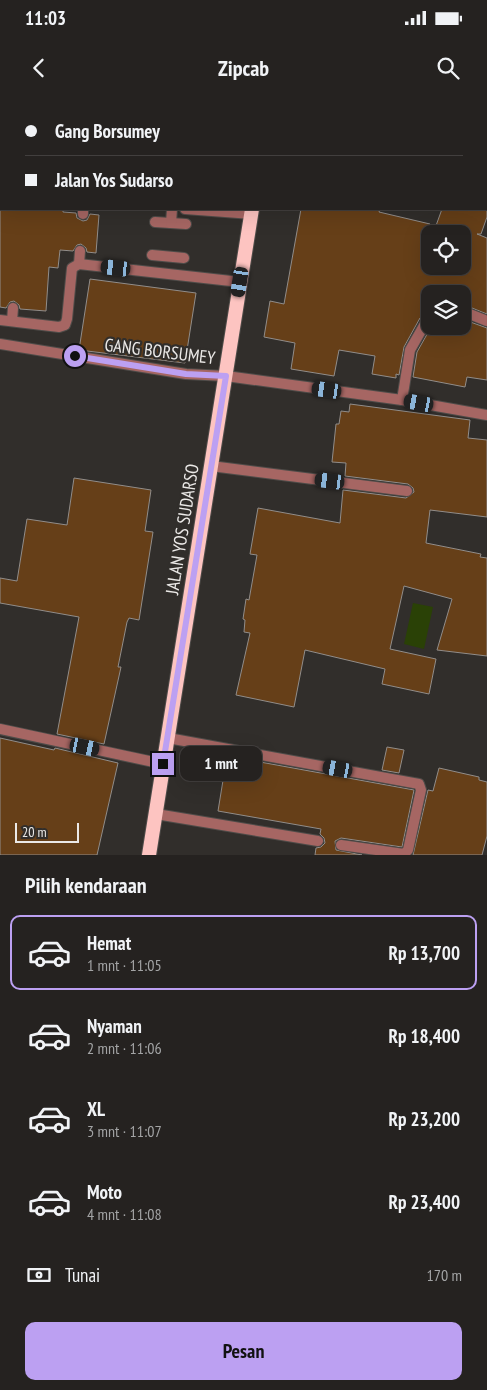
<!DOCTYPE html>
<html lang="id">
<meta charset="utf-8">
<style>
body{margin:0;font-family:"PT Sans Narrow",sans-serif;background:#312f2d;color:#f1f3f6;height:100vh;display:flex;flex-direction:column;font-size:19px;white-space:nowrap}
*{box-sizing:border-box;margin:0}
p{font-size:16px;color:#a3a4a5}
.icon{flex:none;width:28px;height:28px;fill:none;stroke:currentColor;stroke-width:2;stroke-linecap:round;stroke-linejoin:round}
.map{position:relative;height:755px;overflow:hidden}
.panel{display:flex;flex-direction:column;background:#252220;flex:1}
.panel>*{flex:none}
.banner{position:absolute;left:0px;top:0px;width:488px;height:110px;box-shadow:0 5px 20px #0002,0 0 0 1px #423f3e;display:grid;align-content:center;height:110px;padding:0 25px;background:#252220}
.tools{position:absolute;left:421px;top:125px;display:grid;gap:10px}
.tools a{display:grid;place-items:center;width:50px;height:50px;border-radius:10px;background:#252220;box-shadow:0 5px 20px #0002,0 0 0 1px #423f3e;font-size:25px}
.scale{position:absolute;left:15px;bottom:12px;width:64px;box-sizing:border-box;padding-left:5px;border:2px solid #ebe9e7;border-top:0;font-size:14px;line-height:18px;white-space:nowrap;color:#ebe9e7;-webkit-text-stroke:4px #312e2b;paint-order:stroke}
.end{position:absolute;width:22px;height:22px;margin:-11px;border:6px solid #bca0f2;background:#111;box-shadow:0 0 0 2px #111}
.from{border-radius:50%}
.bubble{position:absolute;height:35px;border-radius:10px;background:#252220;box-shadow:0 5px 20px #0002,0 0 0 1px #423f3e;font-size:16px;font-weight:800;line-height:35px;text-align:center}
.car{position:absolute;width:15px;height:30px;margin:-15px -8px;border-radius:6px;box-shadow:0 0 4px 1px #0007;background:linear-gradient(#222 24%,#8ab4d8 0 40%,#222 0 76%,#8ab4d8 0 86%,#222 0)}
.banner b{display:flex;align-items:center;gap:18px;height:48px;font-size:19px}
.banner b+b{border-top:1px solid #423f3e}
.banner i{width:12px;height:12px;background:#f1f3f6}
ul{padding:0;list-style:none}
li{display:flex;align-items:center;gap:15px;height:75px;margin:0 10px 8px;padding:0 15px;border:2px solid transparent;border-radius:10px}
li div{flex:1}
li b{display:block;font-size:19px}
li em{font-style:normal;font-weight:800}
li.selected{border-color:#bca0f2}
li>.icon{width:45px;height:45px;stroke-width:1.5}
h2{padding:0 25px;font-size:22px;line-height:60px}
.pay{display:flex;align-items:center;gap:12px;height:55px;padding:0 25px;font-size:19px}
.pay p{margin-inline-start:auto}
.action{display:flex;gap:10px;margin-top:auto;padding:10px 25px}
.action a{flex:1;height:58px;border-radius:10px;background:#bca0f2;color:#111;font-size:20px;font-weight:800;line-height:58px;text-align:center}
.status{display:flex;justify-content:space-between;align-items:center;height:35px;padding:0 25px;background:#252220;direction:ltr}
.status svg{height:14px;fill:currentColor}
header{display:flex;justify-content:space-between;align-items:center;height:65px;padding:0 25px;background:#252220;font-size:22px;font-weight:800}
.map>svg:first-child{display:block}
</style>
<div class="status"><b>11:03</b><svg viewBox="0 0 49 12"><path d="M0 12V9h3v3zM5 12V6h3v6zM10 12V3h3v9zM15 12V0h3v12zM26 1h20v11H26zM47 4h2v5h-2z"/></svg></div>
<header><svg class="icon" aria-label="back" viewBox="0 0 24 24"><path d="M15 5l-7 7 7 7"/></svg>Zipcab<svg class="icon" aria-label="search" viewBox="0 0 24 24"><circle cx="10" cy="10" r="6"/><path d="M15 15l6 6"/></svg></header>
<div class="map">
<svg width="487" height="755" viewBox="0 0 487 755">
<rect width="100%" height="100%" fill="#312e2b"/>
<path fill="#2a4106" d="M 413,503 L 433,507 L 424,549 L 404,544 Z"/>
<g fill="#663f18" stroke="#918d8a">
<path d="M 0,109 L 63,109 L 63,112 L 76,113 L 77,118 L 83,121 L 87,120 L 90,114 L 99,115 L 96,153 L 87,152 L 86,148 L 81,144 L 77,145 L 73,151 L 60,150 L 58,168 L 49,167 L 46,211 L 20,209 L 19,205 L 14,201 L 10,202 L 6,208 L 0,207 Z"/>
<path d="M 301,109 L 380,109 L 379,112 L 430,124 L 430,166 L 462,166 L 462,153 L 471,134 L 433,134 L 442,109 L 487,109 L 487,117 L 481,134 L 477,134 L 487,138 L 487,214 L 462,204 L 462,194 L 430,194 L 430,215 L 420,218 L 404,247 L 399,275 L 396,274 L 396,278 L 372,274 L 375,256 L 339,250 L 334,276 L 291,269 L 295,243 L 264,237 L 270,201 L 284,204 Z"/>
<path d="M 90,179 L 196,193 L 185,263 L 79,250 Z"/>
<path d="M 462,219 L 487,228 L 487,280 L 467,277 L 465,287 L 413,277 L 417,252 L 430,229 L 435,226 L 462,226 Z"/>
<path d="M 350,304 L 470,320 L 468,338 L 487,340 L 487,417 L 430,410 L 426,443 L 481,454 L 480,457 L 487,458 L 487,556 L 437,550 L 452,499 L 404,486 L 390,549 L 436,559 L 429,594 L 382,584 L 385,569 L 305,550 L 294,607 L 236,595 L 250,533 L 244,532 L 245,520 L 243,519 L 246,499 L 249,500 L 257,455 L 250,454 L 258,408 L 340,423 L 343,390 L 406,398 L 414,392 L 413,388 L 408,384 L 345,376 L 346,363 L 332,362 L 336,324 L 339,324 L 341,311 L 349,312 Z"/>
<path d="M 74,378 L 151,390 L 145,431 L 153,432 L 139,520 L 129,518 L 127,522 L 118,567 L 121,567 L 104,644 L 57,634 L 79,517 L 0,503 L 0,478 L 17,481 L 27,419 L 67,425 Z"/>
<path d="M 0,638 L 54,650 L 55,648 L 118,663 L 97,755 L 0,755 Z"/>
<path d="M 387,647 L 404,650 L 399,673 L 382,670 Z"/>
<path d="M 227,656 L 414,690 L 402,747 L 341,738 L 335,741 L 336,750 L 362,755 L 315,755 L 316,748 L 321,747 L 325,743 L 324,738 L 320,734 L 321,729 L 218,711 Z"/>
<path d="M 439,668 L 479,677 L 479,680 L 487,682 L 487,736 L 482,755 L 413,755 L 428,690 L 433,691 Z"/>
</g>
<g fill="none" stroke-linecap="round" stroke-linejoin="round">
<g stroke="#4f4c49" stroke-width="12">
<g id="service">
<path d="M 0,78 L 1,78"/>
<path d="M 185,109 L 252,114"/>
<path d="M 83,114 L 83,109"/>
<path d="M 155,122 L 186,124"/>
<path d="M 171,123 L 172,109"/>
<path d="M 152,155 L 184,158"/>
<path d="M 79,164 L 80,151"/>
<path d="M 0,220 L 59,227 L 65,225 L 67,219 L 72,168 L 79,164 L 240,182"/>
<path d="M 12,221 L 13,208"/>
<path d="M 211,366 L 407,391"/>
<path d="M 168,638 L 419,684 L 421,690 L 408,750 L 404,754 L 341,745"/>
<path d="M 156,714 L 318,741"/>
</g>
</g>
<g stroke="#4f4c49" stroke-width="12">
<g id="minor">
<path d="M 462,211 L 487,221"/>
<path d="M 0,244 L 186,274 L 226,276 L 402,300 L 487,315"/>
<path d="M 402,300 L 410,250 L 426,222 L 430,222"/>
<path d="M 0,629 L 163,664"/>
</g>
</g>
<g stroke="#4f4c49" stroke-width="16">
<g id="trunk">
<path d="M 269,1 L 269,0"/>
<path d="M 149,755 L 252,109"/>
</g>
</g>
<use href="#service" stroke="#a66663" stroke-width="10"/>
<use href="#minor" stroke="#a66663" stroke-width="10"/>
<use href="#trunk" stroke="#fdc4c1" stroke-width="14"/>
</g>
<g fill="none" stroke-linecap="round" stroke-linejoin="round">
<path stroke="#bca0f2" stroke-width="6" d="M 75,256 L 186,274 L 226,276 L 163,664"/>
</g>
<g text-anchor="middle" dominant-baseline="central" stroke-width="4.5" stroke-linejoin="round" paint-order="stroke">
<g font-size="18" fill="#ebe9e7" stroke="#312e2b">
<text transform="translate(160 251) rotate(7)">GANG BORSUMEY</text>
<text transform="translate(182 429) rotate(-81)">JALAN YOS SUDARSO</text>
</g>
</g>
</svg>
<div class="tools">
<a><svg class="icon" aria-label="locate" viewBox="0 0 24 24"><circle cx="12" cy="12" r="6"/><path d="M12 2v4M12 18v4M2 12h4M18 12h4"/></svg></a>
<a><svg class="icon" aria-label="layers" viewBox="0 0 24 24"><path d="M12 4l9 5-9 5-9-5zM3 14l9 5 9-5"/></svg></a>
</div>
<div class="scale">20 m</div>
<i class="end from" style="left:75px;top:256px"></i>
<i class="end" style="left:163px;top:664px"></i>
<div class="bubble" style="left:180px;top:646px;width:82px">1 mnt</div>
<i class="car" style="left:116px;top:168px;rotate:276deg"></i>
<i class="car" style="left:240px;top:182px;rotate:189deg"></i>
<i class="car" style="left:327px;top:290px;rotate:278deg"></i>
<i class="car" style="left:419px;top:303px;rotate:280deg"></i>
<i class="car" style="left:330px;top:381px;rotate:277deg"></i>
<i class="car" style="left:85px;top:647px;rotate:102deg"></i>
<i class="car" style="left:338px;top:669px;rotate:280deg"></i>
<div class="banner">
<b><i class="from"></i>Gang Borsumey</b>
<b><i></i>Jalan Yos Sudarso</b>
</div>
</div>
<section class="panel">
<h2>Pilih kendaraan</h2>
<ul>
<li class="selected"><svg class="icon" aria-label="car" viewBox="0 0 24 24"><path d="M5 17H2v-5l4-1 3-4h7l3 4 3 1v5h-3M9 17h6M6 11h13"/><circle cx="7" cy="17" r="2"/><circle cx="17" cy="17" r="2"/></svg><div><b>Hemat</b><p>1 mnt · 11:05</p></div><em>Rp 13,700</em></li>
<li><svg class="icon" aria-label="car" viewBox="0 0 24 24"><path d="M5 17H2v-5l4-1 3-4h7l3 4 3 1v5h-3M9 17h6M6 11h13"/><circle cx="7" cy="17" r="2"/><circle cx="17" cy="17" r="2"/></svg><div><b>Nyaman</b><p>2 mnt · 11:06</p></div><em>Rp 18,400</em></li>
<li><svg class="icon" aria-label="car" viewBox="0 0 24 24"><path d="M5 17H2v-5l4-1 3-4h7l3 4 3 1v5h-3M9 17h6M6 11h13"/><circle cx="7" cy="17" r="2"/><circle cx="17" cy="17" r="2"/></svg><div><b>XL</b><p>3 mnt · 11:07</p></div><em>Rp 23,200</em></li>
<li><svg class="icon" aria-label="car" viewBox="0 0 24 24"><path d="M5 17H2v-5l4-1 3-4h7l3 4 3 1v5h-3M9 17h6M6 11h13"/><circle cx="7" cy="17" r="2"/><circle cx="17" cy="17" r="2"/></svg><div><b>Moto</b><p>4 mnt · 11:08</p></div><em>Rp 23,400</em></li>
</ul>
<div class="pay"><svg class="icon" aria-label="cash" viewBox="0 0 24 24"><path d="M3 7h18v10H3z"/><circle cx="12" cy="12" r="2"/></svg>Tunai<p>170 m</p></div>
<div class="action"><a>Pesan</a></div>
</section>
